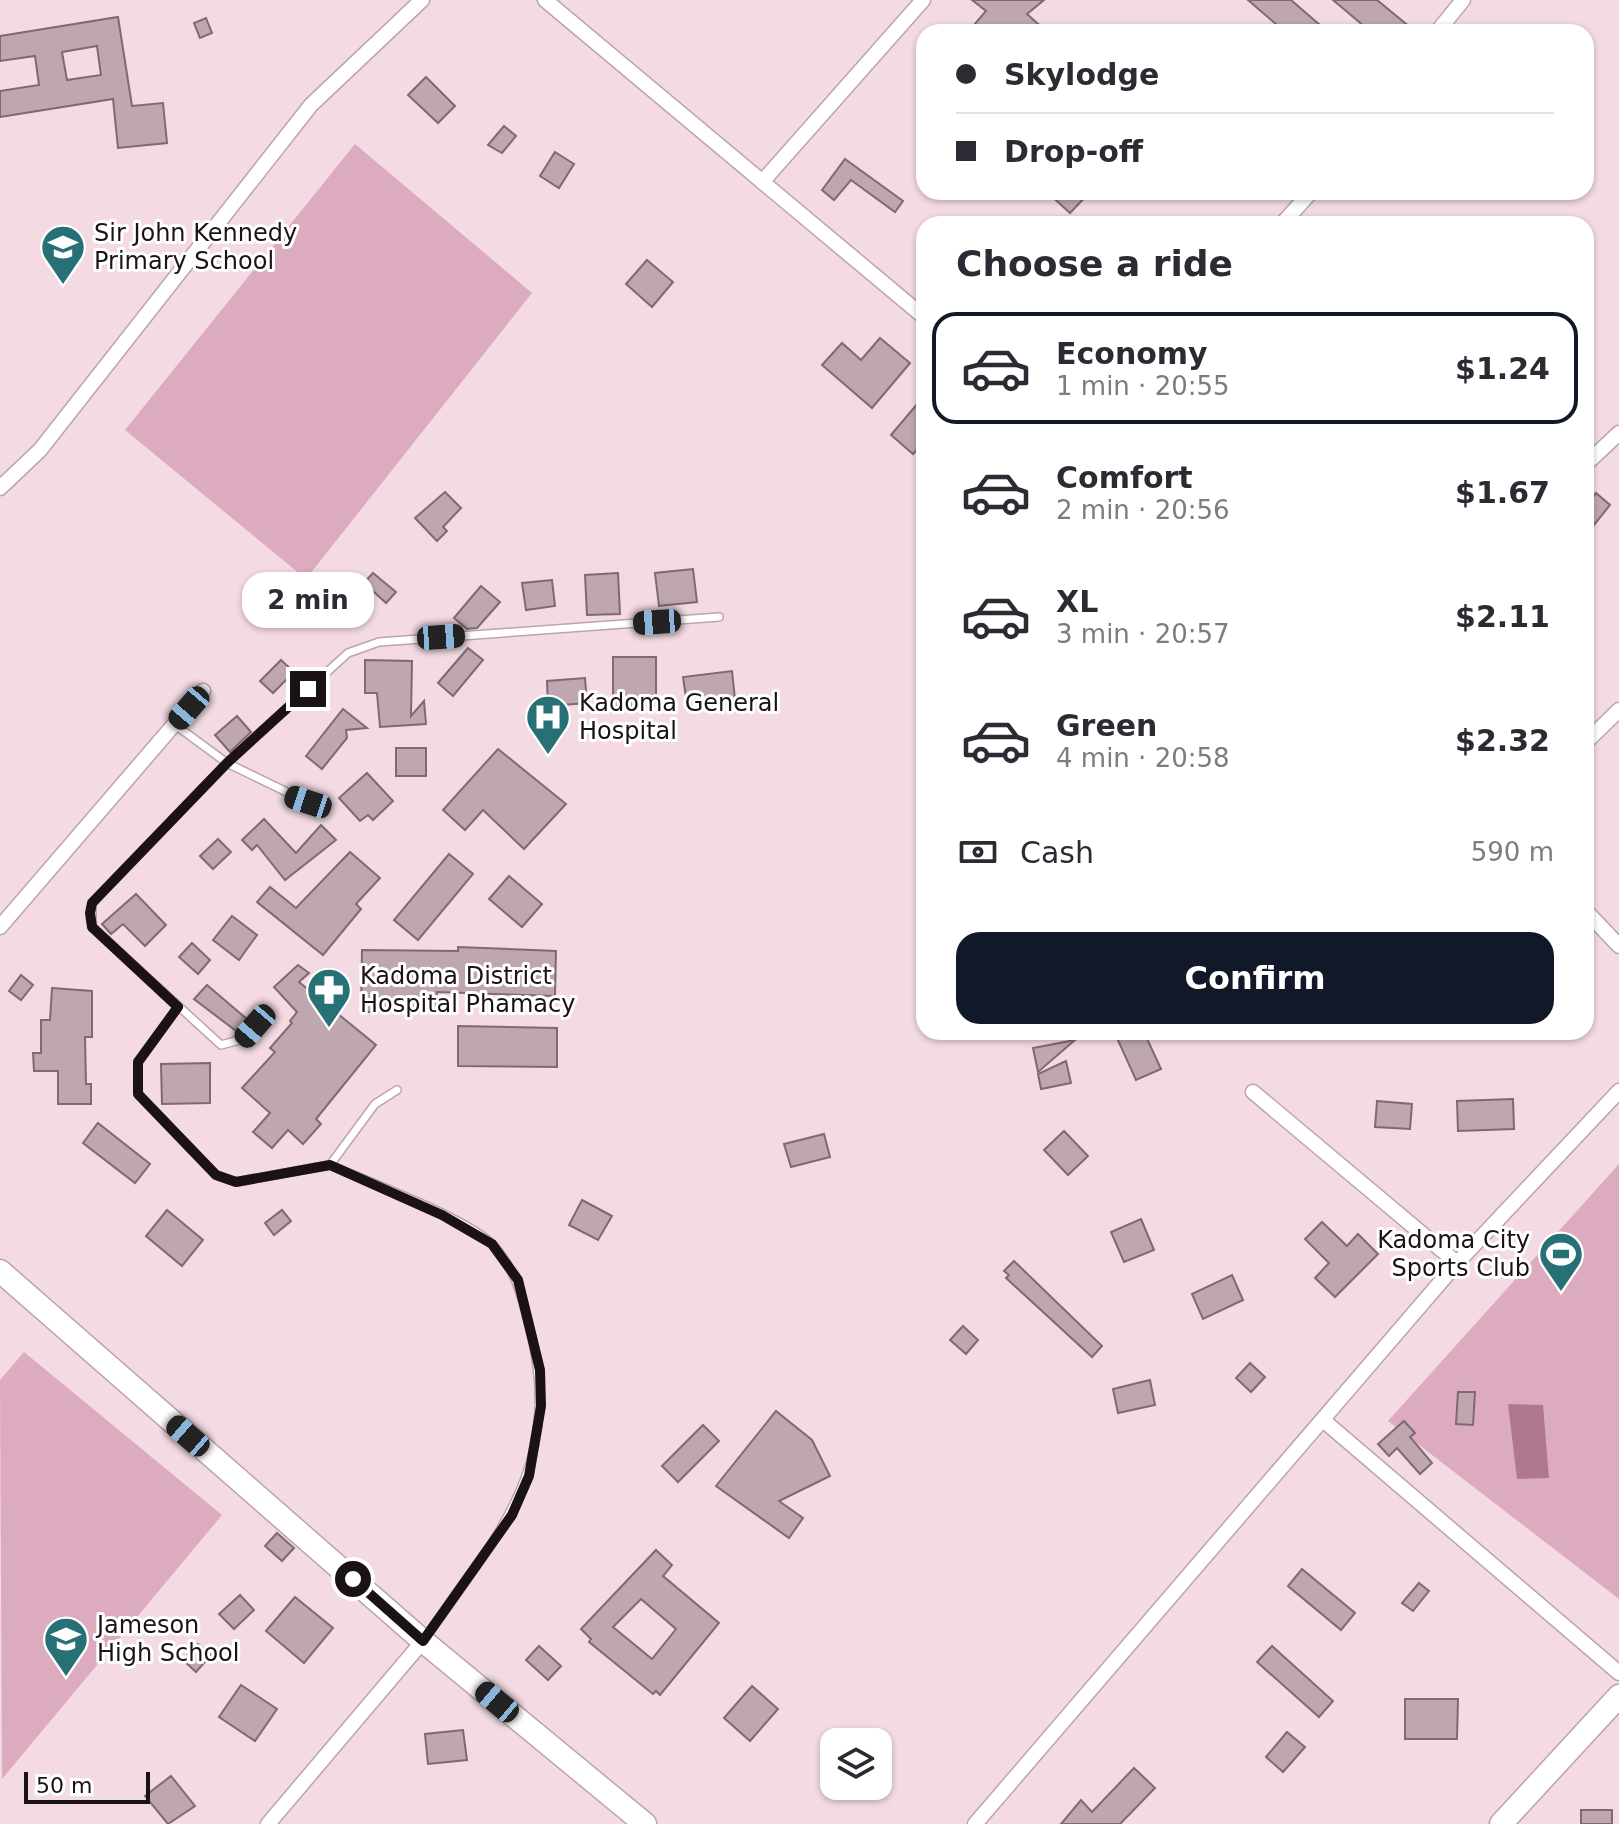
<!DOCTYPE html>
<meta charset="utf-8">
<style>
body{margin:0;font-family:"DejaVu Sans",sans-serif;background:#f7f7f7;color:#2b2b33;height:100vh;display:flex;flex-direction:column;font-size:30px;white-space:nowrap}
*{box-sizing:border-box;margin:0}
p{font-size:26px;color:#7c7c81}
.icon{flex:none;width:44px;height:44px;fill:none;stroke:currentColor;stroke-width:2;stroke-linecap:round;stroke-linejoin:round}
.map{position:relative;flex:1;overflow:hidden}
.panel{position:absolute;left:916px;top:216px;width:678px;height:824px;display:flex;flex-direction:column;background:#fff;border-radius:24px;box-shadow:0 2px 6px #0004}
.panel>*{flex:none}
.guide{position:absolute;left:916px;top:24px;width:678px;height:176px;border-radius:24px;box-shadow:0 2px 6px #0004;display:grid;align-content:center;height:176px;padding:0 40px;background:#fff}
.controls{position:absolute;left:820px;top:1728px;display:grid;gap:16px}
.controls a{display:grid;place-items:center;width:72px;height:72px;border-radius:16px;background:#fff;box-shadow:0 2px 6px #0004;font-size:40px}
.scale{position:absolute;left:24px;bottom:20px;width:126px;box-sizing:border-box;padding-left:8px;border:4px solid #1b1216;border-top:0;font-size:22px;line-height:28px;white-space:nowrap;color:#1b1216;-webkit-text-stroke:6px #fff;paint-order:stroke}
.end{position:absolute;width:36px;height:36px;margin:-18px;border:10px solid #1b1216;background:#fff;box-shadow:0 0 0 4px #fff}
.from{border-radius:50%}
.bubble{position:absolute;height:56px;border-radius:24px;background:#fff;box-shadow:0 2px 6px #0004;font-size:26px;font-weight:800;line-height:56px;text-align:center}
.car{position:absolute;width:24px;height:48px;margin:-24px -12px;border-radius:10px;box-shadow:0 0 6px 2px #0007;background:linear-gradient(#222 24%,#8ab4d8 0 40%,#222 0 76%,#8ab4d8 0 86%,#222 0)}
.guide b{display:flex;align-items:center;gap:28px;height:76px;font-size:30px}
.guide b+b{border-top:2px solid #e1e1e2}
.guide i{width:20px;height:20px;background:#2b2b33}
ul{padding:0;list-style:none}
li{display:flex;align-items:center;gap:24px;height:112px;margin:0 16px 12px;padding:0 24px;border:4px solid transparent;border-radius:24px}
li div{flex:1}
li b{display:block;font-size:30px}
li em{font-style:normal;font-weight:800}
li.active{border-color:#111827}
li>.icon{width:72px;height:72px;stroke-width:1.5}
h2{padding:0 40px;font-size:36px;line-height:96px}
.pay{display:flex;align-items:center;gap:20px;height:88px;padding:0 40px;font-size:30px}
.pay p{margin-inline-start:auto}
.primary-button{display:flex;gap:16px;margin-top:auto;padding:16px 40px}
.primary-button a{flex:1;height:92px;border-radius:24px;background:#111827;color:#fff;font-size:32px;font-weight:800;line-height:92px;text-align:center}
.map>svg:first-child{display:block}
</style>
<div class="map">
<svg width="1619" height="1824" viewBox="0 0 1619 1824">
<rect width="100%" height="100%" fill="#f3dae3"/>
<g fill="#ddabbf">
<path d="M 355,144 L 532,293 L 306,579 L 125,430 Z"/>
<path d="M 1619,1164 L 1619,1599 L 1388,1421 Z"/>
<path d="M 24,1352 L 222,1515 L 2,1779 L 0,1380 Z"/>
</g>
<path fill="#b07890" d="M 1508,1404 L 1543,1405 L 1549,1478 L 1517,1479 Z"/>
<g fill="#bfa7b0" stroke="#7f6972" stroke-width="2" fill-rule="evenodd">
<path d="M 972,0 L 1044,0 L 1027,14 L 1047,32 L 968,32 L 986,11 Z"/>
<path d="M 1248,0 L 1291,0 L 1328,32 L 1285,32 Z"/>
<path d="M 1333,0 L 1377,0 L 1416,32 L 1371,32 Z"/>
<path d="M 118,17 L 132,106 L 163,103 L 167,143 L 118,148 L 113,99 L 0,117 L 0,91 L 39,85 L 35,56 L 0,61 L 0,36 ZM 97,46 L 101,75 L 67,80 L 62,52 Z"/>
<path d="M 206,18 L 212,33 L 200,38 L 194,23 Z"/>
<path d="M 426,77 L 455,106 L 438,123 L 408,95 Z"/>
<path d="M 504,126 L 516,136 L 502,153 L 488,145 Z"/>
<path d="M 555,152 L 574,164 L 559,188 L 540,176 Z"/>
<path d="M 845,159 L 903,201 L 895,212 L 851,180 L 834,200 L 822,190 Z"/>
<path d="M 1047,192 L 1090,192 L 1070,213 Z"/>
<path d="M 647,260 L 673,282 L 652,307 L 626,284 Z"/>
<path d="M 880,338 L 910,363 L 872,408 L 822,365 L 842,343 L 861,360 Z"/>
<path d="M 924,396 L 924,442 L 913,454 L 891,435 Z"/>
<path d="M 445,492 L 461,508 L 443,527 L 447,531 L 437,541 L 415,518 Z"/>
<path d="M 1596,493 L 1610,505 L 1586,535 L 1586,505 Z"/>
<path d="M 693,569 L 697,602 L 659,606 L 655,573 Z"/>
<path d="M 373,573 L 396,592 L 386,603 L 364,583 Z"/>
<path d="M 618,573 L 620,614 L 587,615 L 585,575 Z"/>
<path d="M 552,580 L 555,606 L 526,610 L 522,583 Z"/>
<path d="M 481,586 L 500,602 L 477,628 L 467,629 L 454,618 Z"/>
<path d="M 468,648 L 483,660 L 453,696 L 438,683 Z"/>
<rect x="613" y="657" width="43" height="49"/>
<path d="M 281,660 L 294,672 L 273,693 L 260,681 Z"/>
<path d="M 365,660 L 412,661 L 411,716 L 424,701 L 426,724 L 380,727 L 377,693 L 365,693 Z"/>
<path d="M 732,671 L 735,699 L 687,705 L 683,677 Z"/>
<path d="M 585,678 L 587,703 L 548,706 L 547,681 Z"/>
<path d="M 343,709 L 367,728 L 346,730 L 347,738 L 322,769 L 306,756 Z"/>
<path d="M 237,716 L 251,732 L 230,752 L 215,735 Z"/>
<rect x="396" y="748" width="30" height="28"/>
<path d="M 498,749 L 566,804 L 524,849 L 483,810 L 465,830 L 443,810 Z"/>
<path d="M 367,773 L 393,801 L 373,820 L 368,815 L 360,821 L 339,798 Z"/>
<path d="M 264,819 L 296,853 L 321,825 L 336,840 L 285,880 L 257,845 L 252,850 L 242,840 Z"/>
<path d="M 218,839 L 231,852 L 213,869 L 200,856 Z"/>
<path d="M 350,852 L 380,878 L 356,904 L 361,909 L 323,955 L 257,902 L 270,887 L 296,908 Z"/>
<path d="M 449,854 L 473,874 L 418,940 L 394,920 Z"/>
<path d="M 509,876 L 542,904 L 522,927 L 489,899 Z"/>
<path d="M 136,894 L 166,925 L 145,946 L 123,924 L 111,934 L 102,924 Z"/>
<path d="M 232,916 L 257,935 L 239,960 L 213,940 Z"/>
<path d="M 192,943 L 210,960 L 198,974 L 179,957 Z"/>
<path d="M 458,947 L 556,951 L 555,996 L 437,992 L 436,1012 L 361,1012 L 362,950 L 458,951 Z"/>
<path d="M 298,965 L 309,973 L 299,982 L 376,1045 L 316,1119 L 321,1124 L 303,1144 L 288,1130 L 272,1148 L 253,1132 L 270,1113 L 242,1088 L 275,1052 L 270,1048 L 292,1023 L 290,1021 L 297,1012 L 274,987 Z"/>
<path d="M 21,975 L 33,985 L 21,1000 L 9,991 Z"/>
<path d="M 207,985 L 248,1020 L 236,1031 L 194,999 Z"/>
<path d="M 52,988 L 92,991 L 92,1037 L 85,1037 L 86,1084 L 91,1084 L 91,1104 L 58,1104 L 58,1071 L 34,1071 L 33,1053 L 41,1053 L 41,1020 L 50,1020 Z"/>
<path d="M 458,1026 L 557,1028 L 557,1067 L 458,1066 Z"/>
<path d="M 1131,1032 L 1144,1032 L 1161,1069 L 1136,1080 L 1117,1038 Z"/>
<path d="M 1075,1040 L 1038,1072 L 1033,1048 Z"/>
<path d="M 1066,1061 L 1071,1083 L 1041,1089 L 1038,1074 Z"/>
<path d="M 210,1063 L 210,1103 L 162,1104 L 161,1064 Z"/>
<path d="M 1513,1099 L 1514,1129 L 1458,1131 L 1457,1101 Z"/>
<path d="M 1377,1101 L 1412,1104 L 1410,1129 L 1375,1127 Z"/>
<path d="M 98,1123 L 150,1164 L 135,1183 L 83,1143 Z"/>
<path d="M 1064,1131 L 1088,1156 L 1068,1175 L 1044,1150 Z"/>
<path d="M 824,1134 L 830,1157 L 791,1167 L 784,1144 Z"/>
<path d="M 582,1200 L 612,1216 L 598,1240 L 569,1225 Z"/>
<path d="M 167,1210 L 203,1240 L 182,1266 L 146,1236 Z"/>
<path d="M 282,1210 L 291,1221 L 274,1235 L 265,1223 Z"/>
<path d="M 1141,1219 L 1154,1250 L 1124,1262 L 1111,1232 Z"/>
<path d="M 1322,1222 L 1347,1246 L 1358,1234 L 1378,1254 L 1335,1297 L 1315,1278 L 1329,1263 L 1305,1239 Z"/>
<path d="M 1014,1261 L 1102,1346 L 1092,1357 L 1006,1278 L 1009,1275 L 1004,1271 Z"/>
<path d="M 1232,1275 L 1243,1300 L 1203,1319 L 1192,1294 Z"/>
<path d="M 963,1326 L 978,1340 L 966,1354 L 950,1340 Z"/>
<path d="M 1250,1363 L 1265,1377 L 1251,1392 L 1236,1378 Z"/>
<path d="M 1150,1380 L 1155,1405 L 1118,1413 L 1113,1389 Z"/>
<path d="M 1458,1392 L 1475,1392 L 1473,1425 L 1456,1424 Z"/>
<path d="M 776,1411 L 812,1440 L 830,1476 L 779,1501 L 803,1518 L 789,1538 L 716,1486 Z"/>
<path d="M 1404,1421 L 1415,1433 L 1410,1437 L 1432,1463 L 1420,1474 L 1397,1448 L 1389,1456 L 1378,1444 Z"/>
<path d="M 703,1425 L 719,1441 L 678,1482 L 662,1466 Z"/>
<path d="M 277,1533 L 294,1548 L 282,1561 L 265,1546 Z"/>
<path d="M 656,1550 L 672,1565 L 663,1576 L 719,1623 L 660,1695 L 656,1691 L 653,1694 L 589,1642 L 591,1639 L 581,1629 ZM 641,1599 L 676,1629 L 652,1659 L 613,1627 Z"/>
<path d="M 1302,1569 L 1355,1613 L 1341,1630 L 1288,1586 Z"/>
<path d="M 1419,1583 L 1429,1591 L 1413,1611 L 1402,1603 Z"/>
<path d="M 240,1595 L 254,1610 L 234,1629 L 219,1614 Z"/>
<path d="M 295,1597 L 333,1628 L 304,1663 L 266,1631 Z"/>
<path d="M 198,1644 L 211,1655 L 196,1672 L 183,1660 Z"/>
<path d="M 539,1646 L 561,1666 L 548,1680 L 526,1660 Z"/>
<path d="M 1272,1646 L 1333,1701 L 1319,1717 L 1257,1662 Z"/>
<path d="M 241,1685 L 277,1709 L 255,1741 L 219,1717 Z"/>
<path d="M 752,1686 L 778,1709 L 750,1741 L 724,1718 Z"/>
<path d="M 1405,1699 L 1458,1699 L 1457,1739 L 1405,1739 Z"/>
<path d="M 463,1730 L 467,1760 L 428,1764 L 425,1734 Z"/>
<path d="M 1287,1732 L 1305,1747 L 1283,1772 L 1266,1757 Z"/>
<path d="M 1134,1768 L 1155,1788 L 1120,1824 L 1061,1824 L 1081,1800 L 1092,1812 Z"/>
<path d="M 171,1776 L 195,1806 L 168,1824 L 145,1796 Z"/>
<rect x="1581" y="1810" width="31" height="14"/>
</g>
<g fill="none" stroke-linecap="round" stroke-linejoin="round">
<g stroke="#bca4ad" stroke-width="10">
<g id="lane">
<path d="M 174,724 L 227,763 L 324,810"/>
<path d="M 178,1007 L 138,1062 L 138,1094 L 216,1175 L 236,1182 L 330,1165 L 375,1104 L 397,1090"/>
<path d="M 267,1013 L 243,1039 L 221,1045 L 92,927 L 92,903 L 227,763 L 348,653 L 379,642 L 719,617"/>
<path d="M 330,1165 C 368,1182 468,1218 494,1246 C 516,1270 522,1298 530,1329 C 564,1466 499,1533 425,1638"/>
</g>
</g>
<g stroke="#bca4ad" stroke-width="17">
<g id="street">
<path d="M 545,0 L 924,317"/>
<path d="M 1437,32 L 1463,0"/>
<path d="M 762,182 L 923,0"/>
<path d="M 1282,224 L 1311,192"/>
<path d="M 1586,464 L 1619,433"/>
<path d="M 0,488 L 40,450 L 311,105 L 422,0"/>
<path d="M 1586,742 L 1619,710"/>
<path d="M 1586,911 L 1619,946"/>
<path d="M 0,927 L 203,691"/>
<path d="M 1253,1092 L 1457,1263"/>
<path d="M 1323,1420 L 1619,1673"/>
<path d="M 268,1824 L 423,1641"/>
<path d="M 975,1824 L 1457,1263 L 1619,1091"/>
</g>
</g>
<g stroke="#bca4ad" stroke-width="25">
<g id="secondary">
<path d="M 0,1271 L 423,1641 L 645,1824"/>
<path d="M 1501,1824 L 1619,1696"/>
</g>
</g>
<use href="#lane" stroke="#fff" stroke-width="7"/>
<use href="#street" stroke="#fff" stroke-width="14"/>
<use href="#secondary" stroke="#fff" stroke-width="22"/>
</g>
<g fill="none" stroke-linecap="round" stroke-linejoin="round">
<path stroke="#1b1216" stroke-width="10" d="M 308,689 L 227,763 L 92,903 L 90,913 L 92,927 L 178,1007 L 138,1062 L 138,1094 L 216,1175 L 236,1182 L 330,1165 L 442,1215 L 492,1244 L 518,1280 L 540,1370 L 541,1406 L 529,1476 L 512,1515 L 423,1641 L 353,1579"/>
</g>
<defs>
<g id="school-pin" transform="scale(2.3)"><path d="M0 17L-7.5 6A9.5 9.5 0 1 1 7.5 6Z" fill="#267076" stroke="#fff"/><path d="M0-5L7-2L0 1L-7-2ZM-4 1L0 2.5L4 1V4Q0 6-4 4Z" fill="#fff"/></g>
<g id="hospital-pin" transform="scale(2.3)"><path d="M0 17L-7.5 6A9.5 9.5 0 1 1 7.5 6Z" fill="#267076" stroke="#fff"/><path d="M-5-5h3v3.5h4V-5h3V5h-3V1.5h-4V5h-3Z" fill="#fff"/></g>
<g id="pharmacy-pin" transform="scale(2.3)"><path d="M0 17L-7.5 6A9.5 9.5 0 1 1 7.5 6Z" fill="#267076" stroke="#fff"/><path d="M-2-6h4v4h4v4h-4v4h-4v-4h-4v-4h4Z" fill="#fff"/></g>
<g id="stadium-pin" transform="scale(2.3)"><path d="M0 17L-7.5 6A9.5 9.5 0 1 1 7.5 6Z" fill="#267076" stroke="#fff"/><path d="M0-5a6.5 5 0 1 0 0 10a6.5 5 0 1 0 0-10ZM-3.5-1.8h7v3.6h-7Z" fill="#fff"/></g>
</defs>
<g fill-rule="evenodd">
<use href="#school-pin" x="63" y="247"/>
<use href="#hospital-pin" x="548" y="717"/>
<use href="#pharmacy-pin" x="329" y="990"/>
<use href="#stadium-pin" x="1561" y="1254"/>
<use href="#school-pin" x="66" y="1639"/>
</g>
<g text-anchor="middle" dominant-baseline="central" stroke-width="6" stroke-linejoin="round" paint-order="stroke">
<g font-size="24" fill="#1b1216" stroke="#fff" text-anchor="start">
<text x="94" y="233">Sir John Kennedy<tspan x="94" dy="28">Primary School</tspan></text>
<text x="579" y="703">Kadoma General<tspan x="579" dy="28">Hospital</tspan></text>
<text x="360" y="976">Kadoma District<tspan x="360" dy="28">Hospital Phamacy</tspan></text>
<text x="1530" y="1240" text-anchor="end">Kadoma City<tspan x="1530" dy="28">Sports Club</tspan></text>
<text x="97" y="1625">Jameson<tspan x="97" dy="28">High School</tspan></text>
</g>
</g>
</svg>
<div class="controls">
<a><svg class="icon" aria-label="layers" viewBox="0 0 24 24"><path d="M12 4l9 5-9 5-9-5zM3 14l9 5 9-5"/></svg></a>
</div>
<div class="scale">50 m</div>
<i class="end from" style="left:353px;top:1579px"></i>
<i class="end" style="left:308px;top:689px"></i>
<div class="bubble" style="left:242px;top:572px;width:132px">2 min</div>
<i class="car" style="left:657px;top:622px;rotate:266deg"></i>
<i class="car" style="left:441px;top:637px;rotate:86deg"></i>
<i class="car" style="left:189px;top:708px;rotate:221deg"></i>
<i class="car" style="left:308px;top:802px;rotate:288deg"></i>
<i class="car" style="left:255px;top:1026px;rotate:221deg"></i>
<i class="car" style="left:188px;top:1436px;rotate:311deg"></i>
<i class="car" style="left:497px;top:1702px;rotate:310deg"></i>
<div class="guide">
<b><i class="from"></i>Skylodge</b>
<b><i></i>Drop-off</b>
</div>
<section class="panel">
<h2>Choose a ride</h2>
<ul>
<li class="active"><svg class="icon" aria-label="car" viewBox="0 0 24 24"><path d="M5 17H2v-5l4-1 3-4h7l3 4 3 1v5h-3M9 17h6M6 11h13"/><circle cx="7" cy="17" r="2"/><circle cx="17" cy="17" r="2"/></svg><div><b>Economy</b><p>1 min · 20:55</p></div><em>$1.24</em></li>
<li><svg class="icon" aria-label="car" viewBox="0 0 24 24"><path d="M5 17H2v-5l4-1 3-4h7l3 4 3 1v5h-3M9 17h6M6 11h13"/><circle cx="7" cy="17" r="2"/><circle cx="17" cy="17" r="2"/></svg><div><b>Comfort</b><p>2 min · 20:56</p></div><em>$1.67</em></li>
<li><svg class="icon" aria-label="car" viewBox="0 0 24 24"><path d="M5 17H2v-5l4-1 3-4h7l3 4 3 1v5h-3M9 17h6M6 11h13"/><circle cx="7" cy="17" r="2"/><circle cx="17" cy="17" r="2"/></svg><div><b>XL</b><p>3 min · 20:57</p></div><em>$2.11</em></li>
<li><svg class="icon" aria-label="car" viewBox="0 0 24 24"><path d="M5 17H2v-5l4-1 3-4h7l3 4 3 1v5h-3M9 17h6M6 11h13"/><circle cx="7" cy="17" r="2"/><circle cx="17" cy="17" r="2"/></svg><div><b>Green</b><p>4 min · 20:58</p></div><em>$2.32</em></li>
</ul>
<div class="pay"><svg class="icon" aria-label="cash" viewBox="0 0 24 24"><path d="M3 7h18v10H3z"/><circle cx="12" cy="12" r="2"/></svg>Cash<p>590 m</p></div>
<div class="primary-button"><a>Confirm</a></div>
</section>
</div>
